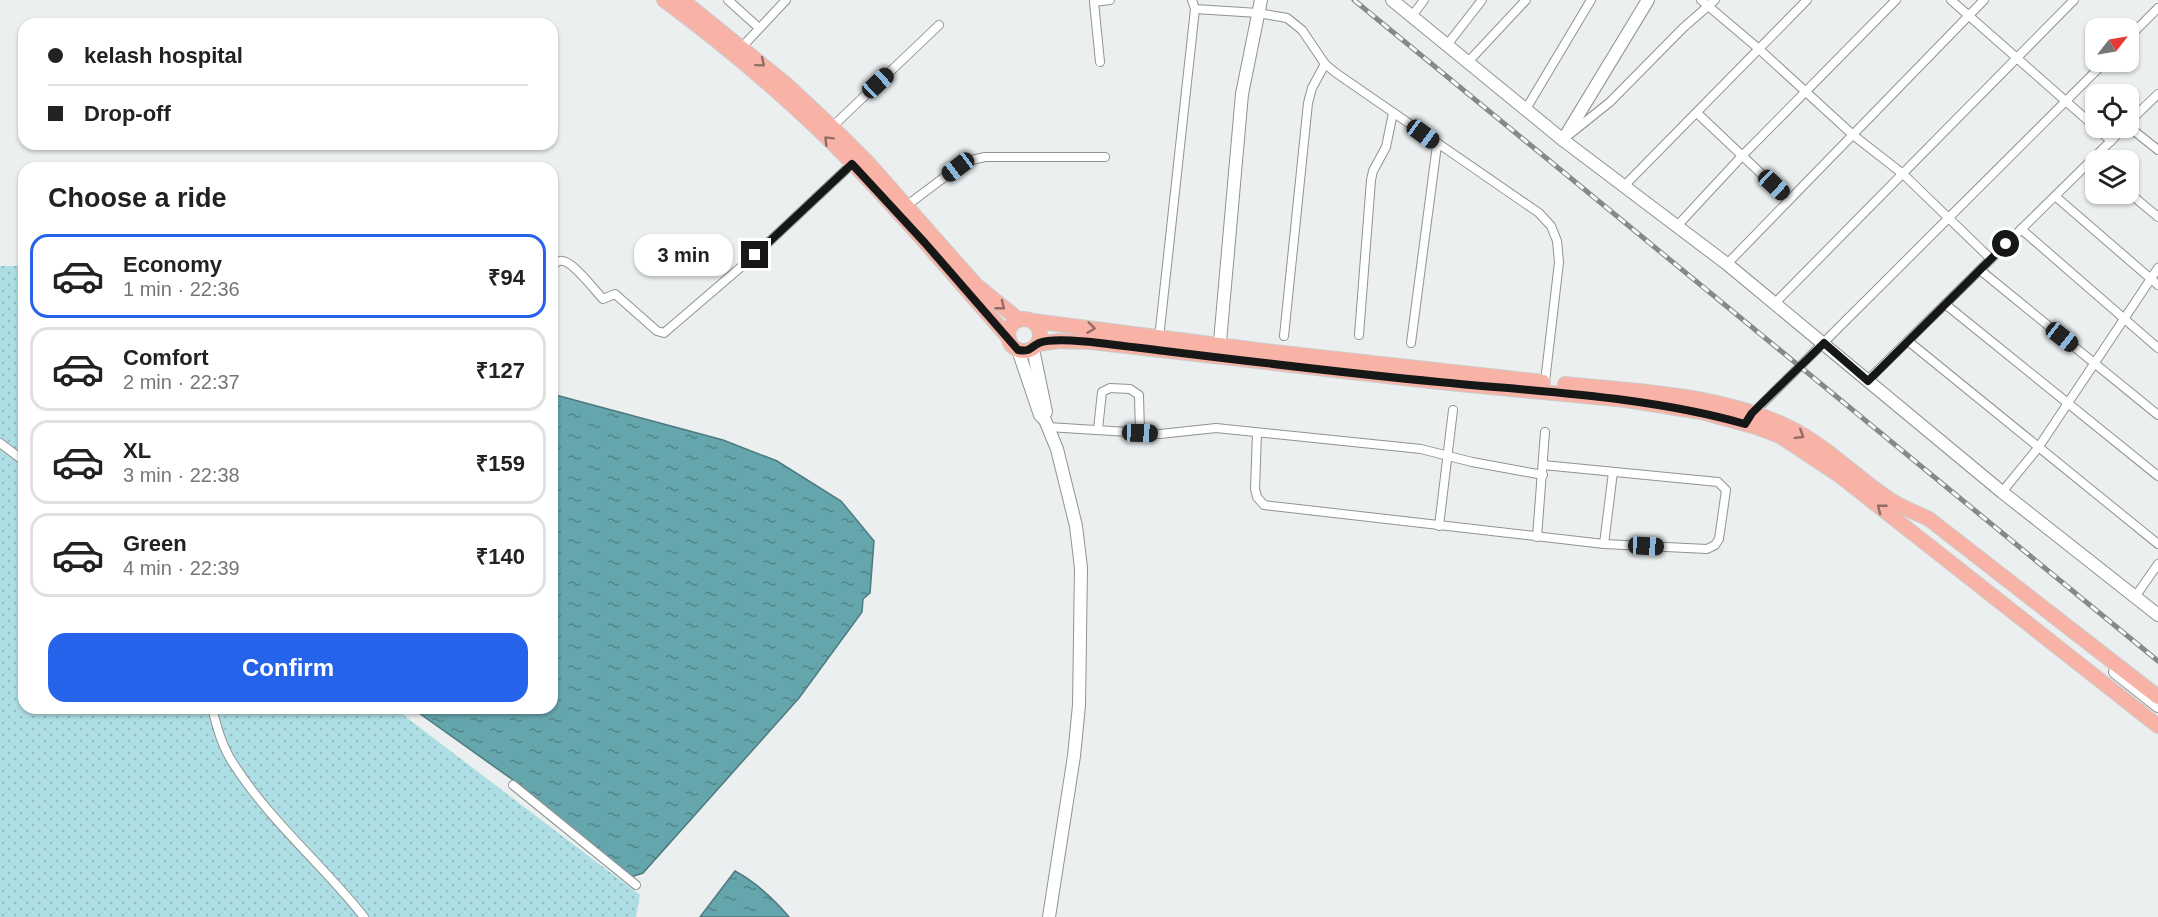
<!DOCTYPE html>
<meta charset="utf-8">
<style>
body{margin:0;font-family:Helvetica,sans-serif;background:#f6f6f6;color:#222;height:100vh;display:flex;flex-direction:column;font-size:22px;white-space:nowrap}
*{box-sizing:border-box;margin:0}
p{font-size:20px;color:#767676}
.icon{flex:none;width:33px;height:33px;fill:none;stroke:currentColor;stroke-width:2;stroke-linecap:round;stroke-linejoin:round}
.map{position:relative;flex:1;overflow:hidden}
.drawer{position:absolute;left:18px;top:162px;width:540px;height:552px;display:flex;flex-direction:column;background:#fff;border-radius:18px;box-shadow:0 2px 4px #0004}
.drawer>*{flex:none}
.hud{position:absolute;left:18px;top:18px;width:540px;height:132px;border-radius:18px;box-shadow:0 2px 4px #0004;display:grid;align-content:center;height:132px;padding:0 30px;background:#fff}
.needle{width:39px;rotate:59deg}
.fabs{position:absolute;left:2085px;top:18px;display:grid;gap:12px}
.fabs a{display:grid;place-items:center;width:54px;height:54px;border-radius:12px;background:#fff;box-shadow:0 2px 4px #0004;font-size:30px}
.end{position:absolute;width:27px;height:27px;margin:-14px;border:8px solid #161717;background:#fff;box-shadow:0 0 0 3px #fff}
.from{border-radius:50%}
.bubble{position:absolute;height:42px;border-radius:18px;background:#fff;box-shadow:0 2px 4px #0004;font-size:20px;font-weight:800;line-height:42px;text-align:center}
.car{position:absolute;width:18px;height:36px;margin:-18px -9px;border-radius:8px;box-shadow:0 0 4px 2px #0007;background:linear-gradient(#222 24%,#8ab4d8 0 40%,#222 0 76%,#8ab4d8 0 86%,#222 0)}
.hud b{display:flex;align-items:center;gap:21px;height:57px;font-size:22px}
.hud b+b{border-top:2px solid #e0e0e0}
.hud i{width:15px;height:15px;background:#222}
ul{padding:0;list-style:none}
li{display:flex;align-items:center;gap:18px;height:84px;margin:0 12px 9px;padding:0 18px;border:3px solid #e0e0e0;border-radius:18px}
li div{flex:1}
li b{display:block;font-size:22px}
li em{font-style:normal;font-weight:800}
li.active{border-color:#2563eb}
li>.icon{width:54px;height:54px;stroke-width:1.5}
h2{padding:0 30px;font-size:27px;line-height:72px}
.button{display:flex;gap:12px;margin-top:auto;padding:12px 30px}
.button a{flex:1;height:69px;border-radius:18px;background:#2563eb;color:#fff;font-size:24px;font-weight:800;line-height:69px;text-align:center}
.map>svg:first-child{display:block}
</style>
<div class="map">
<svg width="2158" height="917" viewBox="0 0 2158 917">
<defs>
<pattern id="grass-dots" width="8" height="8" patternUnits="userSpaceOnUse" patternTransform="scale(1.5)"><rect width="8" height="8" fill="#addee3"/><path d="M2 2h.1M6 6h.1" fill="none" stroke="#94bec2" stroke-width="1.8" stroke-linecap="round"/></pattern>
<pattern id="water-ripples" width="26" height="14" patternUnits="userSpaceOnUse" patternTransform="scale(1.5)"><rect width="26" height="14" fill="#65a5ac"/><path d="M2 4q2-2 4 0t4 0M15 11q2-2 4 0t4 0" fill="none" stroke="#52858b"/></pattern>
</defs>
<rect width="100%" height="100%" fill="#ebefef"/>
<path fill="url(#grass-dots)" d="M 0,266 L 24,266 L 24,708 L 394,708 L 640,895 L 636,917 L 0,917 Z"/>
<g fill="url(#water-ripples)" stroke="#4d7a7f" stroke-width="1.5">
<path d="M 552,394 L 723,440 L 777,461 L 841,501 L 874,541 L 870,593 L 863,599 L 862,612 L 799,698 L 643,873 L 631,877 L 520,785 L 412,708 L 552,708 Z"/>
<path d="M 735,871 C 757,883 773,898 789,917 L 700,917 Z"/>
</g>
<g fill="none" stroke-linecap="round" stroke-linejoin="round">
<g stroke="#8f9393" stroke-width="10">
<g id="street">
<path d="M 728,0 L 759,28"/>
<path d="M 1192,0 L 1195,9"/>
<path d="M 1701,0 L 1759,49 L 1853,135 L 1903,174 L 1991,259"/>
<path d="M 1951,0 L 2111,141"/>
<path d="M 1412,16 L 1424,0"/>
<path d="M 2128,38 L 2158,8"/>
<path d="M 1447,45 L 1482,0"/>
<path d="M 742,47 L 786,0"/>
<path d="M 1100,62 L 1094,2 L 1110,0"/>
<path d="M 1468,62 L 1526,0"/>
<path d="M 1526,109 L 1591,0"/>
<path d="M 1697,113 L 1789,200"/>
<path d="M 2128,123 L 2158,94"/>
<path d="M 2128,126 L 2158,150"/>
<path d="M 832,127 L 939,25"/>
<path d="M 1570,134 L 1610,102 L 1683,28 L 1715,0"/>
<path d="M 1624,186 L 1807,0"/>
<path d="M 2128,192 L 2158,217"/>
<path d="M 2055,196 L 2158,285"/>
<path d="M 906,206 L 958,167 L 967,161 L 985,157 L 1105,157"/>
<path d="M 1677,226 L 1742,156 L 1896,0"/>
<path d="M 2021,229 L 2158,348"/>
<path d="M 1727,264 L 1984,0"/>
<path d="M 552,266 C 553,265 558,261 560,261 C 571,258 595,291 603,299 L 615,294 L 657,331 L 664,333 L 755,255 L 852,164"/>
<path d="M 1980,270 L 2158,415"/>
<path d="M 1775,303 L 2074,0"/>
<path d="M 1945,304 L 2158,476"/>
<path d="M 1359,335 L 1371,180 L 1373,171 L 1386,147 L 1393,113"/>
<path d="M 1284,336 L 1308,103 L 1312,88 L 1325,64"/>
<path d="M 1159,338 L 1195,9 L 1258,13 L 1287,18 L 1302,30 L 1325,64 L 1336,73 L 1539,213 L 1551,226 L 1557,241 L 1559,262 L 1545,382"/>
<path d="M 1908,341 L 2158,544"/>
<path d="M 1411,343 L 1437,145"/>
<path d="M 1868,380 L 2124,128"/>
<path d="M 1751,415 L 2105,62"/>
<path d="M 1048,427 L 1160,434 L 1216,428 L 1421,449 L 1472,462 L 1543,475"/>
<path d="M 1098,429 L 1102,392 L 1110,388 L 1130,389 L 1139,395 L 1140,433"/>
<path d="M 1257,433 L 1255,489 L 1257,497 L 1264,505 L 1604,544 L 1707,549 L 1715,545 L 1719,539 L 1726,490 L 1718,482 L 1543,465"/>
<path d="M 0,443 L 24,461"/>
<path d="M 2002,492 L 2038,448 L 2158,268"/>
<path d="M 1439,526 L 1453,410"/>
<path d="M 1537,537 L 1545,432"/>
<path d="M 1604,544 L 1613,472"/>
<path d="M 2135,597 L 2158,564"/>
<path d="M 212,708 C 217,727 222,747 233,763 C 269,820 322,864 364,917"/>
<path d="M 513,785 L 636,885"/>
</g>
</g>
<g stroke="#8f9393" stroke-width="14">
<g id="secondary">
<path d="M 1392,0 L 1563,140 L 1727,264 L 2002,492 L 2158,615"/>
<path d="M 1563,140 L 1648,0"/>
<path d="M 1033,349 L 1046,412"/>
<path d="M 1018,350 L 1040,415 L 1045,420 L 1057,449 L 1076,526 L 1081,568 L 1079,705 L 1074,756 L 1049,917"/>
<path d="M 1219,353 L 1242,94 L 1261,0"/>
<path d="M 2115,672 L 2158,706"/>
</g>
</g>
<g stroke="#ccc" stroke-width="16">
<g id="primary">
<path d="M 664,0 C 718,40 770,83 818,129 C 886,194 947,268 1009,338"/>
<path d="M 682,0 L 787,85 L 832,127 L 869,164 L 976,285 L 1019,320"/>
<circle cx="1024" cy="335" r="16"/>
<path d="M 1033,321 L 1257,350 L 1543,382"/>
<path d="M 1038,344 L 1058,341 L 1091,342 L 1439,382 L 1626,400 L 1701,412 L 1756,427 L 1780,436 L 1839,475 L 2158,726"/>
<path d="M 1565,384 C 1641,392 1727,394 1796,431 C 1831,450 1859,480 1892,501 C 1903,508 1917,513 1929,519 L 2158,697"/>
</g>
</g>
<use href="#street" stroke="#fff" stroke-width="8"/>
<use href="#secondary" stroke="#fff" stroke-width="12"/>
<use href="#primary" stroke="#f8b3a6" stroke-width="14"/>
<g stroke="#868989" stroke-width="5">
<path id="rail" d="M 1354,0 L 2158,661"/>
</g>
<use href="#rail" stroke="#f8fcfd" stroke-width="3" stroke-dasharray="9" stroke-linecap="butt"/>
</g>
<defs><path id="oneway-chevron" d="M-2-3.5L2.5 0L-2 3.5" fill="none" stroke-width="1.6" stroke-linecap="round" stroke-linejoin="round" transform="scale(1.5)"/></defs>
<g stroke="#926d66">
<use href="#oneway-chevron" transform="translate(761 63) rotate(40)"/>
<use href="#oneway-chevron" transform="translate(828 140) rotate(-135)"/>
<use href="#oneway-chevron" transform="translate(1001 306) rotate(38)"/>
<use href="#oneway-chevron" transform="translate(1091 328) rotate(7)"/>
<use href="#oneway-chevron" transform="translate(1800 435) rotate(32)"/>
<use href="#oneway-chevron" transform="translate(1881 508) rotate(-142)"/>
</g>
<g fill="none" stroke-linecap="round" stroke-linejoin="round">
<path stroke="#161717" stroke-width="8" d="M 755,255 L 852,164 L 925,243 L 1018,350 C 1031,352 1029,348 1039,343 C 1052,338 1077,341 1091,342 C 1207,356 1323,371 1439,382 C 1541,392 1646,396 1745,424 L 1752,413 L 1824,343 L 1868,381 L 2006,244"/>
</g>
</svg>
<div class="fabs">
<a><svg class="needle" viewBox="-14 -14 28 28"><path d="M0-13l5 13h-10z" fill="#e53935"/><path d="M0 13l5-13h-10z" fill="#767676"/></svg></a>
<a><svg class="icon" aria-label="locate" viewBox="0 0 24 24"><circle cx="12" cy="12" r="6"/><path d="M12 2v4M12 18v4M2 12h4M18 12h4"/></svg></a>
<a><svg class="icon" aria-label="layers" viewBox="0 0 24 24"><path d="M12 4l9 5-9 5-9-5zM3 14l9 5 9-5"/></svg></a>
</div>
<i class="end from" style="left:2006px;top:244px"></i>
<i class="end" style="left:755px;top:255px"></i>
<div class="bubble" style="left:634px;top:234px;width:99px">3 min</div>
<i class="car" style="left:878px;top:83px;rotate:47deg"></i>
<i class="car" style="left:1423px;top:134px;rotate:126deg"></i>
<i class="car" style="left:958px;top:167px;rotate:233deg"></i>
<i class="car" style="left:1774px;top:185px;rotate:133deg"></i>
<i class="car" style="left:2062px;top:337px;rotate:128deg"></i>
<i class="car" style="left:1140px;top:433px;rotate:92deg"></i>
<i class="car" style="left:1646px;top:546px;rotate:93deg"></i>
<div class="hud">
<b><i class="from"></i>kelash hospital</b>
<b><i></i>Drop-off</b>
</div>
<section class="drawer">
<h2>Choose a ride</h2>
<ul>
<li class="active"><svg class="icon" aria-label="car" viewBox="0 0 24 24"><path d="M5 17H2v-5l4-1 3-4h7l3 4 3 1v5h-3M9 17h6M6 11h13"/><circle cx="7" cy="17" r="2"/><circle cx="17" cy="17" r="2"/></svg><div><b>Economy</b><p>1 min · 22:36</p></div><em>₹94</em></li>
<li><svg class="icon" aria-label="car" viewBox="0 0 24 24"><path d="M5 17H2v-5l4-1 3-4h7l3 4 3 1v5h-3M9 17h6M6 11h13"/><circle cx="7" cy="17" r="2"/><circle cx="17" cy="17" r="2"/></svg><div><b>Comfort</b><p>2 min · 22:37</p></div><em>₹127</em></li>
<li><svg class="icon" aria-label="car" viewBox="0 0 24 24"><path d="M5 17H2v-5l4-1 3-4h7l3 4 3 1v5h-3M9 17h6M6 11h13"/><circle cx="7" cy="17" r="2"/><circle cx="17" cy="17" r="2"/></svg><div><b>XL</b><p>3 min · 22:38</p></div><em>₹159</em></li>
<li><svg class="icon" aria-label="car" viewBox="0 0 24 24"><path d="M5 17H2v-5l4-1 3-4h7l3 4 3 1v5h-3M9 17h6M6 11h13"/><circle cx="7" cy="17" r="2"/><circle cx="17" cy="17" r="2"/></svg><div><b>Green</b><p>4 min · 22:39</p></div><em>₹140</em></li>
</ul>
<div class="button"><a>Confirm</a></div>
</section>
</div>
